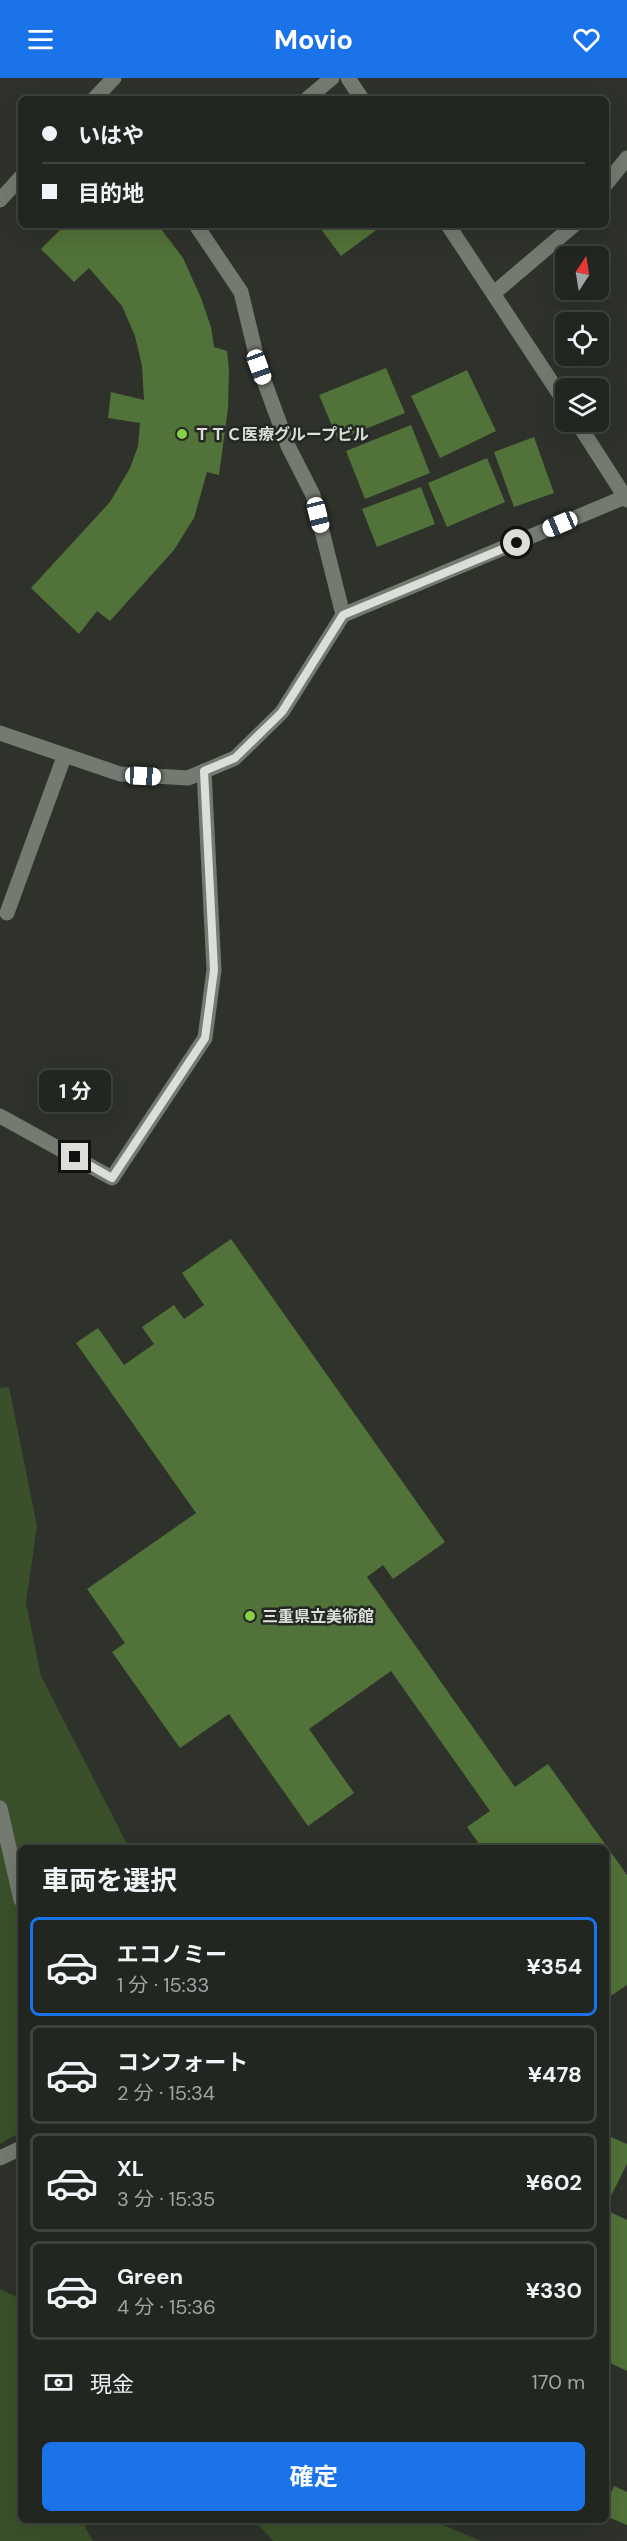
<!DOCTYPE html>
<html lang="ja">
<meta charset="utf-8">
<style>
body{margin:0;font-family:"DM Sans","Noto Sans JP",sans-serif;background:#2a2e29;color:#f1f3f6;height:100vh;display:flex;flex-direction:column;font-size:22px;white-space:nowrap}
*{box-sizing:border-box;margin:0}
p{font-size:20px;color:#a2a5a5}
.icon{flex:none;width:33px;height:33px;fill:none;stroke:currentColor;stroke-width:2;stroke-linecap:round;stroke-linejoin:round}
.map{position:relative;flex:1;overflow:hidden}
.side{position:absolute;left:18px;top:1767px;width:591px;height:678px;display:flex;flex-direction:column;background:#222620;border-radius:9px;box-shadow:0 6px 24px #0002,0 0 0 2px #3f433e}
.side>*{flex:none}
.banner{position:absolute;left:18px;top:18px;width:591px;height:132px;border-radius:9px;box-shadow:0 6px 24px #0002,0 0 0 2px #3f433e;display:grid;align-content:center;height:132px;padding:0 24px;background:#222620}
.needle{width:39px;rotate:12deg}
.controls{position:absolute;left:555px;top:168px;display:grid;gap:12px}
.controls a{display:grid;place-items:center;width:54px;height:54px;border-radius:9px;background:#222620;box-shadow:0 6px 24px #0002,0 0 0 2px #3f433e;font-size:30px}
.end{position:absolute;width:27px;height:27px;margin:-14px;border:8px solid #dbded9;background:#111;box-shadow:0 0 0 3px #111}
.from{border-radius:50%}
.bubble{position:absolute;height:42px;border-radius:9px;background:#222620;box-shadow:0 6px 24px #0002,0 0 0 2px #3f433e;font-size:20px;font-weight:700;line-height:42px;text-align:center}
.car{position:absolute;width:18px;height:36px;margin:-18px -9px;border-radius:8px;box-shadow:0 0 4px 2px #0007;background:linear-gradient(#fff 24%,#345 0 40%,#fff 0 76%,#345 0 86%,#fff 0)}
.banner b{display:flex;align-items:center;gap:21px;height:57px;font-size:22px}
.banner b+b{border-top:2px solid #3f433e}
.banner i{width:15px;height:15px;background:#f1f3f6}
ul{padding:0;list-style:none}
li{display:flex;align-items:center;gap:18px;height:99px;margin:0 12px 9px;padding:0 12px;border:3px solid #3f433e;border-radius:9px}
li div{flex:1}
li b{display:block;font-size:22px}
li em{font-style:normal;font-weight:700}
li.current{border-color:#1a73e8}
li>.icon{width:54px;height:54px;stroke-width:1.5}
h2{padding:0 24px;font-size:27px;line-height:72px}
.pay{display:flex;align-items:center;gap:15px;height:66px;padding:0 24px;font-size:22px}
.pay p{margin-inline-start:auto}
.action{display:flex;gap:12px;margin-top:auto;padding:12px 24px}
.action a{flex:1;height:69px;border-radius:9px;background:#1a73e8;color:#fff;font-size:24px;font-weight:700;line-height:69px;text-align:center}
header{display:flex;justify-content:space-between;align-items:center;height:78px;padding:0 24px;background:#1a73e8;color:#fff;font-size:27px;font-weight:700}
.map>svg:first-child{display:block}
</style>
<header><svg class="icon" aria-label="menu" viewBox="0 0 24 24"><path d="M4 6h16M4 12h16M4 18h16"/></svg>Movio<svg class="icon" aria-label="heart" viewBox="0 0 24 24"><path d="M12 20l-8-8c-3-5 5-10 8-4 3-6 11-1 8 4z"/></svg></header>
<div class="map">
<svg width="627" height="2463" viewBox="0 0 627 2463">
<rect width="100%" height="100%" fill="#2e322b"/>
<g fill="#3a502a">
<path d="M 9,1309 L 37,1448 L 26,1525 L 41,1598 L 129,1770 L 21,1770 L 21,2054 L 0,2066 L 0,1310 Z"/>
<path d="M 0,2211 L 21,2221 L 21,2442 L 81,2442 L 93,2463 L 0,2463 Z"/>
<path d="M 254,2442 L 431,2442 L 481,2463 L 273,2463 Z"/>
</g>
<g fill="#517238">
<path d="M 65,147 L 158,147 L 183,180 L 201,220 L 211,249 L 214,269 L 227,273 L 229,292 L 228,330 L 219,397 L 207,394 L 194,440 L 174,472 L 110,543 L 97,533 L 79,556 L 31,510 L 110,424 L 130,390 L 138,368 L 140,345 L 108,340 L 111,314 L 144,322 L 142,288 L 135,258 L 122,228 L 89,190 L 74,204 L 41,171 Z"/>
<path d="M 318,147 L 383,147 L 341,178 Z"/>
<path d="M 386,290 L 405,335 L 338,362 L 319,317 Z"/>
<path d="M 467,292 L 496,353 L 440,380 L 411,318 Z"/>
<path d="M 411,347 L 430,395 L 365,421 L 346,373 Z"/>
<path d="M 534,359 L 554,415 L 514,429 L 494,374 Z"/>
<path d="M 487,380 L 505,424 L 447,449 L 428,405 Z"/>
<path d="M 421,409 L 435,446 L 377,469 L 362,431 Z"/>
<path d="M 231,1161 L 445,1464 L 393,1501 L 383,1487 L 367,1499 L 515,1709 L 548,1686 L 627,1797 L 627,1907 L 606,1921 L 606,1770 L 482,1770 L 467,1749 L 490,1733 L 391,1593 L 309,1651 L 354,1715 L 308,1748 L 229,1636 L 180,1670 L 112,1574 L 125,1565 L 87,1511 L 196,1435 L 76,1265 L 98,1250 L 124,1287 L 154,1266 L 142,1249 L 174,1227 L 184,1241 L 204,1227 L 182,1195 Z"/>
<path d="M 606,2057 L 627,2066 L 627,2086 L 606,2128 Z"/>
<path d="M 606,2132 L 627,2142 L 627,2293 L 606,2283 Z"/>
<path d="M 614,2408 L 627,2414 L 627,2447 L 606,2438 L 606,2427 Z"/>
</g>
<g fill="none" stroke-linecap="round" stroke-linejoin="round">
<g stroke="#757a71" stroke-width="15">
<path d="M 0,1730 L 21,1822"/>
<path d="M 0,2080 L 21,2070"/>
</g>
<g stroke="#757a71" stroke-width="15">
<path d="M 307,21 L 332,0"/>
<path d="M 606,106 L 627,80"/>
<path d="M 196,147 L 241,214 L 259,289 L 288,368 L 313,417 L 343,537"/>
<path d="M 494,215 L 574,147"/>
<path d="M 0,655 L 120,696 L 188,700 L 235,680 L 282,634 L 343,537 L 625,419"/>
<path d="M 7,835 L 64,679"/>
<path d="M 0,1038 L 112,1100 L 205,960 L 214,892 L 204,693"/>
</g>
<g stroke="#757a71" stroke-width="15">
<path d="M 348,0 L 362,21"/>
<path d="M 94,21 L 114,0"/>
<path d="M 0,122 L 21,99"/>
<path d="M 448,147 L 566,326"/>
<path d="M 577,344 L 627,422"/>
</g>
</g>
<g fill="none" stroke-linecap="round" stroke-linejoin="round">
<path stroke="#dbded9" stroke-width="8" d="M 75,1079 L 112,1100 L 205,960 L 214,892 L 204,693 L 235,680 L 282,634 L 343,537 L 517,465"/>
</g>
<g fill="#87cf4a" stroke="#242822" stroke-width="2">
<circle cx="182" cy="356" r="6"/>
<circle cx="250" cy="1538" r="6"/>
</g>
<g text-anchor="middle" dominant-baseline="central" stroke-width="5" stroke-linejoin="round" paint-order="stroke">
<g font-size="16" font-weight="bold" fill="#dbded9" stroke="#242822" text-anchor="start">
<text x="194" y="356">ＴＴＣ医療グループビル</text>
<text x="262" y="1538">三重県立美術館</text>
</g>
</g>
</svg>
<div class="controls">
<a><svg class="needle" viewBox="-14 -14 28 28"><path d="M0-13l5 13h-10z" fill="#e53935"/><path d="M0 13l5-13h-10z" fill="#a2a5a5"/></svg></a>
<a><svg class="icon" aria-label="locate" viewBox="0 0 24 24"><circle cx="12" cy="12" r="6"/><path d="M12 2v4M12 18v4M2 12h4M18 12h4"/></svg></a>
<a><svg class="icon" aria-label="layers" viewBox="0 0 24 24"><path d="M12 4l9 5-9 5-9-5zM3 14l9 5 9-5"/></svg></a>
</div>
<i class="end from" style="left:517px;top:465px"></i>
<i class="end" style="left:75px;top:1079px"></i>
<div class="bubble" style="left:39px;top:992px;width:72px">1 分</div>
<i class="car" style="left:259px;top:289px;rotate:160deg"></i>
<i class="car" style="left:318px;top:437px;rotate:166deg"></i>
<i class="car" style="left:560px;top:446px;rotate:247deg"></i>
<i class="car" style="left:143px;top:698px;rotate:93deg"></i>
<div class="banner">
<b><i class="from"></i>いはや</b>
<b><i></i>目的地</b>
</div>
<section class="side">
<h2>車両を選択</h2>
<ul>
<li class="current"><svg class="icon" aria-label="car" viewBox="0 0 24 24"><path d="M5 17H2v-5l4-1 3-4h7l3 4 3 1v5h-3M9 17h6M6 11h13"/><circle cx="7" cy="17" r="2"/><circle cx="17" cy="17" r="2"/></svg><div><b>エコノミー</b><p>1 分 · 15:33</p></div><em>¥354</em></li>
<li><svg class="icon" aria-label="car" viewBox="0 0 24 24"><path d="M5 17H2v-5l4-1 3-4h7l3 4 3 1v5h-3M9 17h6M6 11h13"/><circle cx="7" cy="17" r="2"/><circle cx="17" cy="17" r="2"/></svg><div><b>コンフォート</b><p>2 分 · 15:34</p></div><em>¥478</em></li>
<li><svg class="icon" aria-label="car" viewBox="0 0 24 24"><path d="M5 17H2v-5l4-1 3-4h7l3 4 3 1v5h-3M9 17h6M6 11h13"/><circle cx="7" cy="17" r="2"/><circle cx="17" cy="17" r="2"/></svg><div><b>XL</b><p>3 分 · 15:35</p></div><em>¥602</em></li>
<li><svg class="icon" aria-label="car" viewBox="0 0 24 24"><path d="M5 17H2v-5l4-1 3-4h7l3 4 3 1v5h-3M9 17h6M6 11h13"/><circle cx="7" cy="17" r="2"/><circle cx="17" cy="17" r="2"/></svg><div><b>Green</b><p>4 分 · 15:36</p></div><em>¥330</em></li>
</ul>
<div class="pay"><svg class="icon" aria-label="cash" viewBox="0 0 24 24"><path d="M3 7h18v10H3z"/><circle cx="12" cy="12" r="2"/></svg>現金<p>170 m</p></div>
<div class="action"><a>確定</a></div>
</section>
</div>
